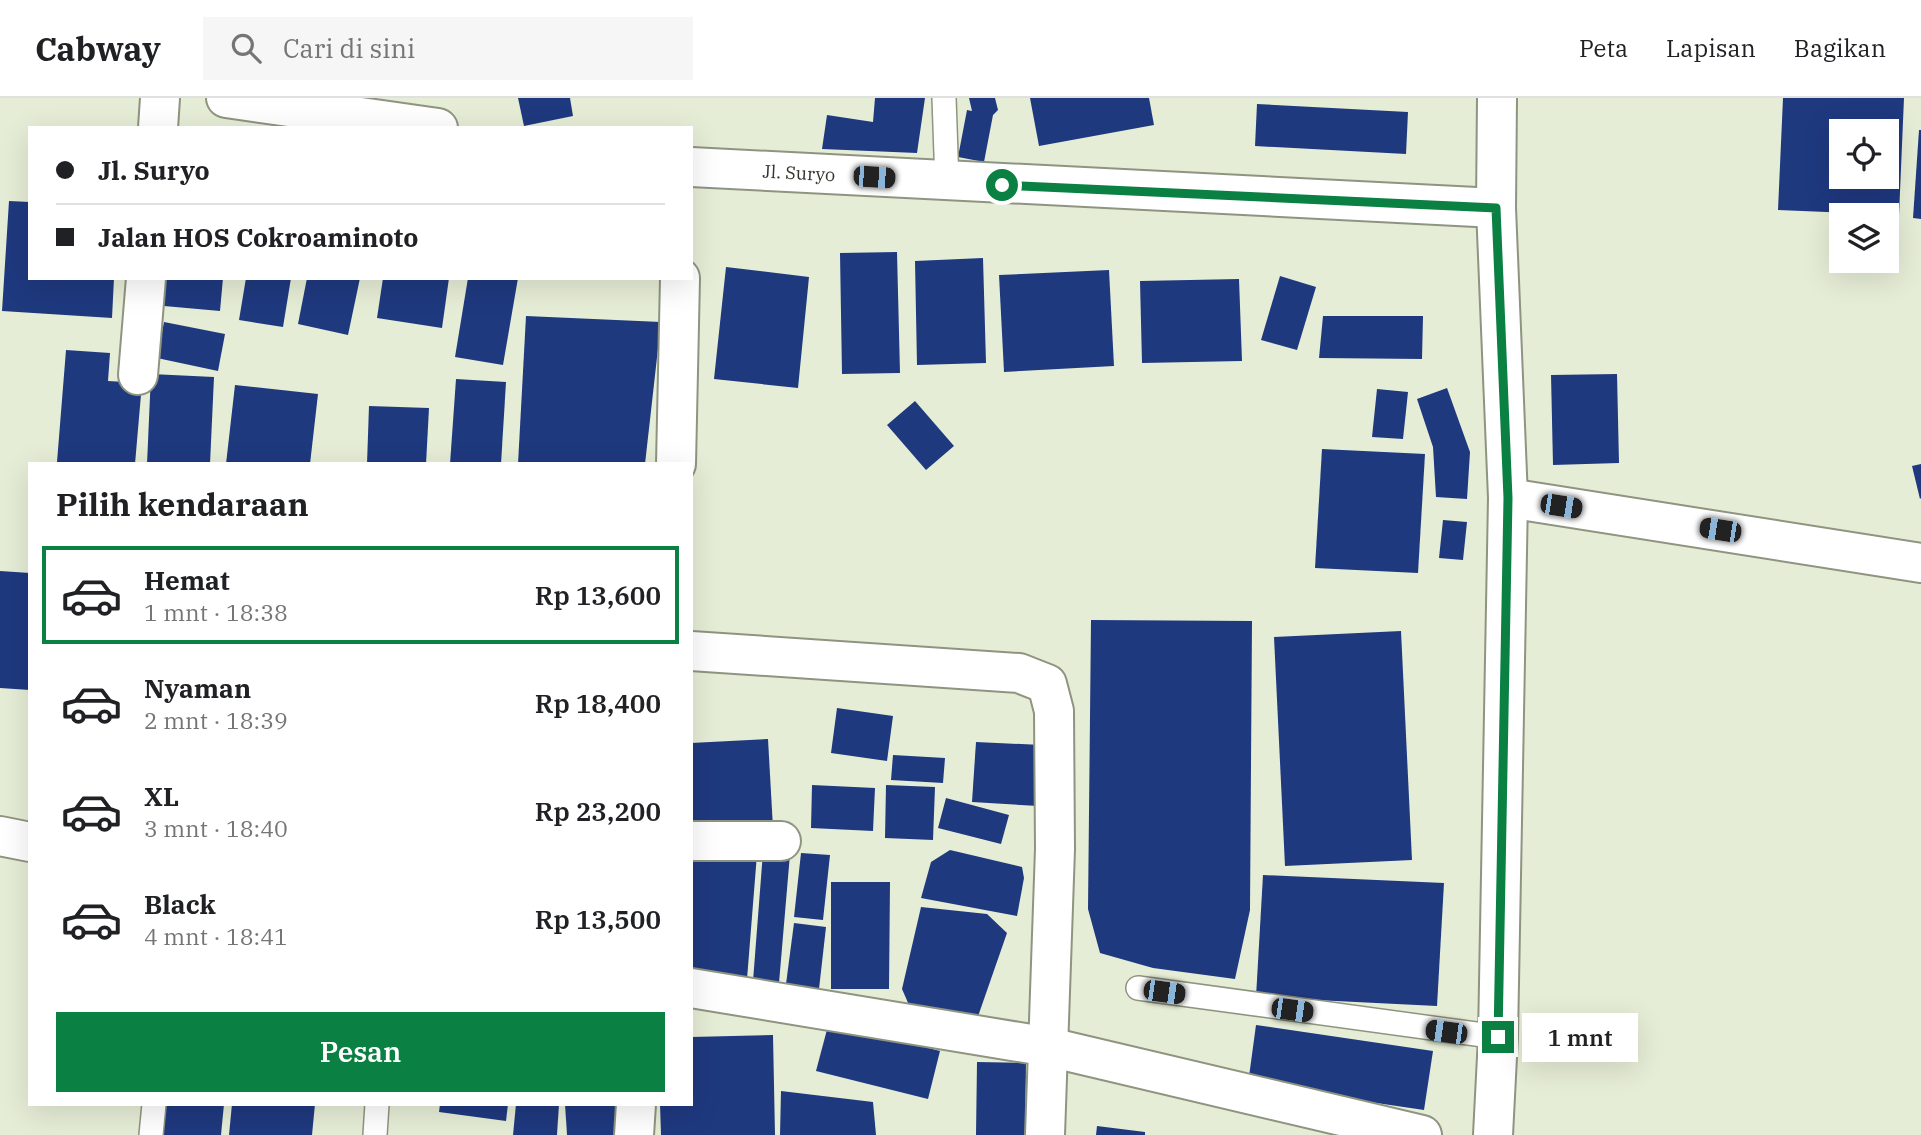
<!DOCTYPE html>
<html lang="id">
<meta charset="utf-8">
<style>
body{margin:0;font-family:"IBM Plex Serif",serif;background:#f6f6f6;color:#202124;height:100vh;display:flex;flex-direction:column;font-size:26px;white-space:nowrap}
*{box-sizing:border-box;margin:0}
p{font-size:23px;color:#757577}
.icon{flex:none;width:38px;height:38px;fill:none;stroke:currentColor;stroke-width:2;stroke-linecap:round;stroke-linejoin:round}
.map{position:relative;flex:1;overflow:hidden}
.details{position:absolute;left:28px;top:364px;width:665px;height:644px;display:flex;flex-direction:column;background:#fff;border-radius:0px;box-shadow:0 7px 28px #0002}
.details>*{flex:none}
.banner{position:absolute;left:28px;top:28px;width:665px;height:154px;border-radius:0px;box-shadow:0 7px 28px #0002;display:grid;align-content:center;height:154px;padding:0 28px;background:#fff}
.fabs{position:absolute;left:1829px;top:21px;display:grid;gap:14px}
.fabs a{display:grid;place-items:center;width:70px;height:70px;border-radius:0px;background:#fff;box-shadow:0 7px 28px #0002;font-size:35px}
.end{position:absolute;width:32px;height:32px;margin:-16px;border:9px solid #0b8043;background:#fff;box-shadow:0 0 0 4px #fff}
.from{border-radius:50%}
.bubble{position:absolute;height:49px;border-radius:0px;background:#fff;box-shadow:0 7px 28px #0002;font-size:23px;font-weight:600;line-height:49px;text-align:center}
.car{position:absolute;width:21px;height:42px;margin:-21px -10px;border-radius:9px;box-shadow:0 0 5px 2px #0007;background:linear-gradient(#222 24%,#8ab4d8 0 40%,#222 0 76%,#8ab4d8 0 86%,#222 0)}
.banner b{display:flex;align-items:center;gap:24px;height:66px;font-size:26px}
.banner b+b{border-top:2px solid #e0e0e0}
.banner i{width:18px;height:18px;background:#202124}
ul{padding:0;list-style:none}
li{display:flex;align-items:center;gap:21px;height:98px;margin:0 14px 10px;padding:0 14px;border:4px solid transparent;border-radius:0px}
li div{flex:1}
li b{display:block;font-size:26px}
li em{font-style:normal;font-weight:600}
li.on{border-color:#0b8043}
li>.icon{width:63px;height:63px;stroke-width:1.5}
h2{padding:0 28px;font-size:32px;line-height:84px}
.button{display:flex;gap:14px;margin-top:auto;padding:14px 28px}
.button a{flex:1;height:80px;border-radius:0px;background:#0b8043;color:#fff;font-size:28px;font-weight:600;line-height:80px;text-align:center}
header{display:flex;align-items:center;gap:42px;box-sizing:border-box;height:98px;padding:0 35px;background:#fff;border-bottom:2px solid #e0e0e0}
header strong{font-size:33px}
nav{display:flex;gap:38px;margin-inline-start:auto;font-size:24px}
.search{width:490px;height:63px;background:#f6f6f6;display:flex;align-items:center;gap:18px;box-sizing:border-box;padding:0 24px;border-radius:0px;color:#757577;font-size:26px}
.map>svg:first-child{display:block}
</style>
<header>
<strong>Cabway</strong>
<div class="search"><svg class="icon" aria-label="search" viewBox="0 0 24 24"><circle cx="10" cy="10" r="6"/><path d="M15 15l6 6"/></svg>Cari di sini</div>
<nav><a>Peta</a><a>Lapisan</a><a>Bagikan</a></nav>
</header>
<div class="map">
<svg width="1921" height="1037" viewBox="0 0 1921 1037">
<rect width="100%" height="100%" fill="#e6edd6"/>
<g fill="#1f397f" fill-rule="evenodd">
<path d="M 518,0 L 570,0 L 573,18 L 524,28 Z"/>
<path d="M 875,0 L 925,0 L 917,55 L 822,51 L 827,17 L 873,24 Z"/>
<path d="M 969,0 L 995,0 L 998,12 L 993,17 L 984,64 L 958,59 L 967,12 L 972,13 Z"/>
<path d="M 1030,0 L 1149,0 L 1154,27 L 1039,48 Z"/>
<path d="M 1783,0 L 1904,0 L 1899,117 L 1778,112 ZM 1841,33 L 1886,33 L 1886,79 L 1841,79 Z"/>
<path d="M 1257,6 L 1408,14 L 1406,56 L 1255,48 Z"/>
<path d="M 1919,32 L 1921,32 L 1921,121 L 1913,120 Z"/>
<path d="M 9,103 L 30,104 L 30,180 L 114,180 L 112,220 L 2,213 Z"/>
<path d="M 897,154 L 900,275 L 842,276 L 840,155 Z"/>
<path d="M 983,160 L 986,265 L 917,267 L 915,163 Z"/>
<path d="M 726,169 L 809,179 L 798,290 L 714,281 Z"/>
<path d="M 1109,172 L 1114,268 L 1004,274 L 999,177 Z"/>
<path d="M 1280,178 L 1316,189 L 1297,252 L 1261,242 Z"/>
<path d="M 156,180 L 223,180 L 220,213 L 153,207 Z"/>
<path d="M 246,180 L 291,180 L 283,229 L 239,222 Z"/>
<path d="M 307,180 L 360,180 L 348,237 L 298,226 Z"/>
<path d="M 383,180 L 449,180 L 442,230 L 377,220 Z"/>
<path d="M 468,180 L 518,180 L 503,267 L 455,259 Z"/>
<path d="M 1239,181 L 1242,263 L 1142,265 L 1140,183 Z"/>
<path d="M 526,218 L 661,224 L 645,366 L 518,366 Z"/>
<path d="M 1323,218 L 1423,218 L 1422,261 L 1319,260 Z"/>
<path d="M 164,224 L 225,236 L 218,273 L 157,260 Z"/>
<path d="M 66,252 L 110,255 L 108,283 L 142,285 L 135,366 L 57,364 Z"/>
<path d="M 151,276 L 214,279 L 210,366 L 147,366 Z"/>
<path d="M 1617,276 L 1619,365 L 1553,367 L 1551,277 Z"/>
<path d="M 456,281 L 506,284 L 501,366 L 450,366 Z"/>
<path d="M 235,287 L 318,296 L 310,366 L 226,366 Z"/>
<path d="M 1447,290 L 1470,354 L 1467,401 L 1436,399 L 1433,349 L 1417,301 Z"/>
<path d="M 1377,291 L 1408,294 L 1403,341 L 1372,339 Z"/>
<path d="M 915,303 L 954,348 L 926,372 L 887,327 Z"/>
<path d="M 369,308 L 429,310 L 426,366 L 367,366 Z"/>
<path d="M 1322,351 L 1425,356 L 1418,475 L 1315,470 Z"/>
<path d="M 1921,366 L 1921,400 L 1920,401 L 1912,368 Z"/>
<path d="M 1443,422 L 1467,424 L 1463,462 L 1439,460 Z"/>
<path d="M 0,473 L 30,475 L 30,592 L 0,590 Z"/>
<path d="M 1091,522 L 1252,523 L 1250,812 L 1235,881 L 1153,870 L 1100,855 L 1088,811 Z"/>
<path d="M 1401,533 L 1412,762 L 1285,768 L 1274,539 Z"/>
<path d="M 837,610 L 893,618 L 887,663 L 831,655 Z"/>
<path d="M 768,641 L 773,730 L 691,735 L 691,645 Z"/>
<path d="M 976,644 L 1042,647 L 1038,708 L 972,704 Z"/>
<path d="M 893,657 L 945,660 L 943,685 L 891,682 Z"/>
<path d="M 812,687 L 875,690 L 873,733 L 811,730 Z"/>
<path d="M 886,687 L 935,689 L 933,742 L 885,740 Z"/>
<path d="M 946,700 L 1009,717 L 1001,746 L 938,730 Z"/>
<path d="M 950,752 L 1022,769 L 1024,780 L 1017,818 L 921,800 L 931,764 Z"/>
<path d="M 691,753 L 757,756 L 747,881 L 691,870 Z"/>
<path d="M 763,754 L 790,756 L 779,885 L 753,883 Z"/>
<path d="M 801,755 L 830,757 L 823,822 L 794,819 Z"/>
<path d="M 1263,777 L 1444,785 L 1437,908 L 1256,899 Z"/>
<path d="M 831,784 L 890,784 L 889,891 L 831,891 Z"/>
<path d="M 921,809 L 987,816 L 1007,835 L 975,927 L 912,914 L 902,891 Z"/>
<path d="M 794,825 L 826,829 L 819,891 L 786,886 Z"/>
<path d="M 829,924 L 940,953 L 928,1001 L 816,973 Z"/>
<path d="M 1256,927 L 1433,953 L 1424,1012 L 1248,986 Z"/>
<path d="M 773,937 L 775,1037 L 661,1037 L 660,1006 L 691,1006 L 691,939 Z"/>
<path d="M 977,964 L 1026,965 L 1025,1037 L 976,1037 Z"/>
<path d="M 781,993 L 873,1004 L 876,1037 L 780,1037 Z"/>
<path d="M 165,1006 L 224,1006 L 221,1037 L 162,1037 Z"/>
<path d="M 232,1006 L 315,1006 L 312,1037 L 229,1037 Z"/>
<path d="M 440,1006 L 508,1006 L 506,1023 L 439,1014 Z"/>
<path d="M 516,1006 L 559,1006 L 557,1037 L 513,1037 Z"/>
<path d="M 565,1006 L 621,1006 L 619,1037 L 567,1037 Z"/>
<path d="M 1097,1028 L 1145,1034 L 1145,1037 L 1096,1037 Z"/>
</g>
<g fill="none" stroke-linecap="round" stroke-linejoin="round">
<g stroke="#8e9480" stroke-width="26">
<g id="service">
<path d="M 944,0 L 947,85"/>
<path d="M 1138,890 L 1498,939"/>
<path d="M 151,1037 L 154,1006"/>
<path d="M 375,1037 L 377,1006"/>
</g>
</g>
<g stroke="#8e9480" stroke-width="42">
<g id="minor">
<path d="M 158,30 L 160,0"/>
<path d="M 138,277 L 146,180"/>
<path d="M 676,366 L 680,180"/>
<path d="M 1508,400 L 1921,465"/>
<path d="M 691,553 L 1019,575 L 1047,586 L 1054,613 L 1055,751 L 1045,1037"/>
<path d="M 0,738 L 30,744"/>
<path d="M 691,743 L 781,743"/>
<path d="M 691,890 L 1049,949 L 1422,1037"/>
<path d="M 634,1037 L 636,1006"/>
</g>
</g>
<g stroke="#8e9480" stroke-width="42">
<g id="secondary">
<path d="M 226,0 L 438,30"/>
<path id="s1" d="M 691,69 L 1496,110"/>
<path d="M 1493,1037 L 1498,939 L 1508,400 L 1496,110 L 1497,0"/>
</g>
</g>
<use href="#service" stroke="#fff" stroke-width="23"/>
<use href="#minor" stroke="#fff" stroke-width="38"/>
<use href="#secondary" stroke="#fff" stroke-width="38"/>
</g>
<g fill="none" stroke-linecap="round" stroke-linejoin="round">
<path stroke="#0b8043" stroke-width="9" d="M 1002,87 L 1496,110 L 1508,400 L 1498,939"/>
</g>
<g text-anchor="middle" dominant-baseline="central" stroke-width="7" stroke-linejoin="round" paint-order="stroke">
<g font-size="18" fill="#33352d" stroke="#fff">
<text stroke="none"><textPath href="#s1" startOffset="108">Jl. Suryo</textPath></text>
</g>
</g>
</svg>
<div class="fabs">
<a><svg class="icon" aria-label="locate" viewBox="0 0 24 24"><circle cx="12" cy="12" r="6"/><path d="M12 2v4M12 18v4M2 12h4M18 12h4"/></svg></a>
<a><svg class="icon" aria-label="layers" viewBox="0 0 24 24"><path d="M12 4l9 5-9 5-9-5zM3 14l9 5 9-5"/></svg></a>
</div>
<i class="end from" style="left:1002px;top:87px"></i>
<i class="end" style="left:1498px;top:939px"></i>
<div class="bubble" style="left:1522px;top:915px;width:116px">1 mnt</div>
<i class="car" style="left:874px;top:79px;rotate:94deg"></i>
<i class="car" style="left:1561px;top:408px;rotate:99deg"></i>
<i class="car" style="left:1720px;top:432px;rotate:279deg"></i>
<i class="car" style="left:1164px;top:894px;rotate:98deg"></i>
<i class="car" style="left:1292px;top:912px;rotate:98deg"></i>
<i class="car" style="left:1446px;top:934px;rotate:278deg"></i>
<div class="banner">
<b><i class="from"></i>Jl. Suryo</b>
<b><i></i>Jalan HOS Cokroaminoto</b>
</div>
<section class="details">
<h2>Pilih kendaraan</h2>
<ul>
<li class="on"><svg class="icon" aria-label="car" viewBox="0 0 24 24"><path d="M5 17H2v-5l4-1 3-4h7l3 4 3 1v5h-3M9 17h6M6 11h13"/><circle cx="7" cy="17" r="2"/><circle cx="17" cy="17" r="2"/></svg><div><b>Hemat</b><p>1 mnt · 18:38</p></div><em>Rp 13,600</em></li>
<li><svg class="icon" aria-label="car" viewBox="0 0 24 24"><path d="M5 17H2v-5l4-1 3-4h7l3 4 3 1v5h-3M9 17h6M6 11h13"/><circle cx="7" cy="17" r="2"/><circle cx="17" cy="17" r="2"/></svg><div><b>Nyaman</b><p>2 mnt · 18:39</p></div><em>Rp 18,400</em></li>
<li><svg class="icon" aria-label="car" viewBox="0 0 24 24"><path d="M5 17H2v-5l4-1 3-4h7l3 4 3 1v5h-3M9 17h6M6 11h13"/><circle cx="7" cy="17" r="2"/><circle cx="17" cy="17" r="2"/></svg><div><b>XL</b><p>3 mnt · 18:40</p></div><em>Rp 23,200</em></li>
<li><svg class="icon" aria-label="car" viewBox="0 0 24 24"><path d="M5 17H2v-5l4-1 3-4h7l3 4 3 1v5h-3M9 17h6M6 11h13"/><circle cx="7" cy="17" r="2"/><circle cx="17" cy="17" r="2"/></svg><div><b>Black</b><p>4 mnt · 18:41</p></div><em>Rp 13,500</em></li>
</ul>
<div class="button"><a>Pesan</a></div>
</section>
</div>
